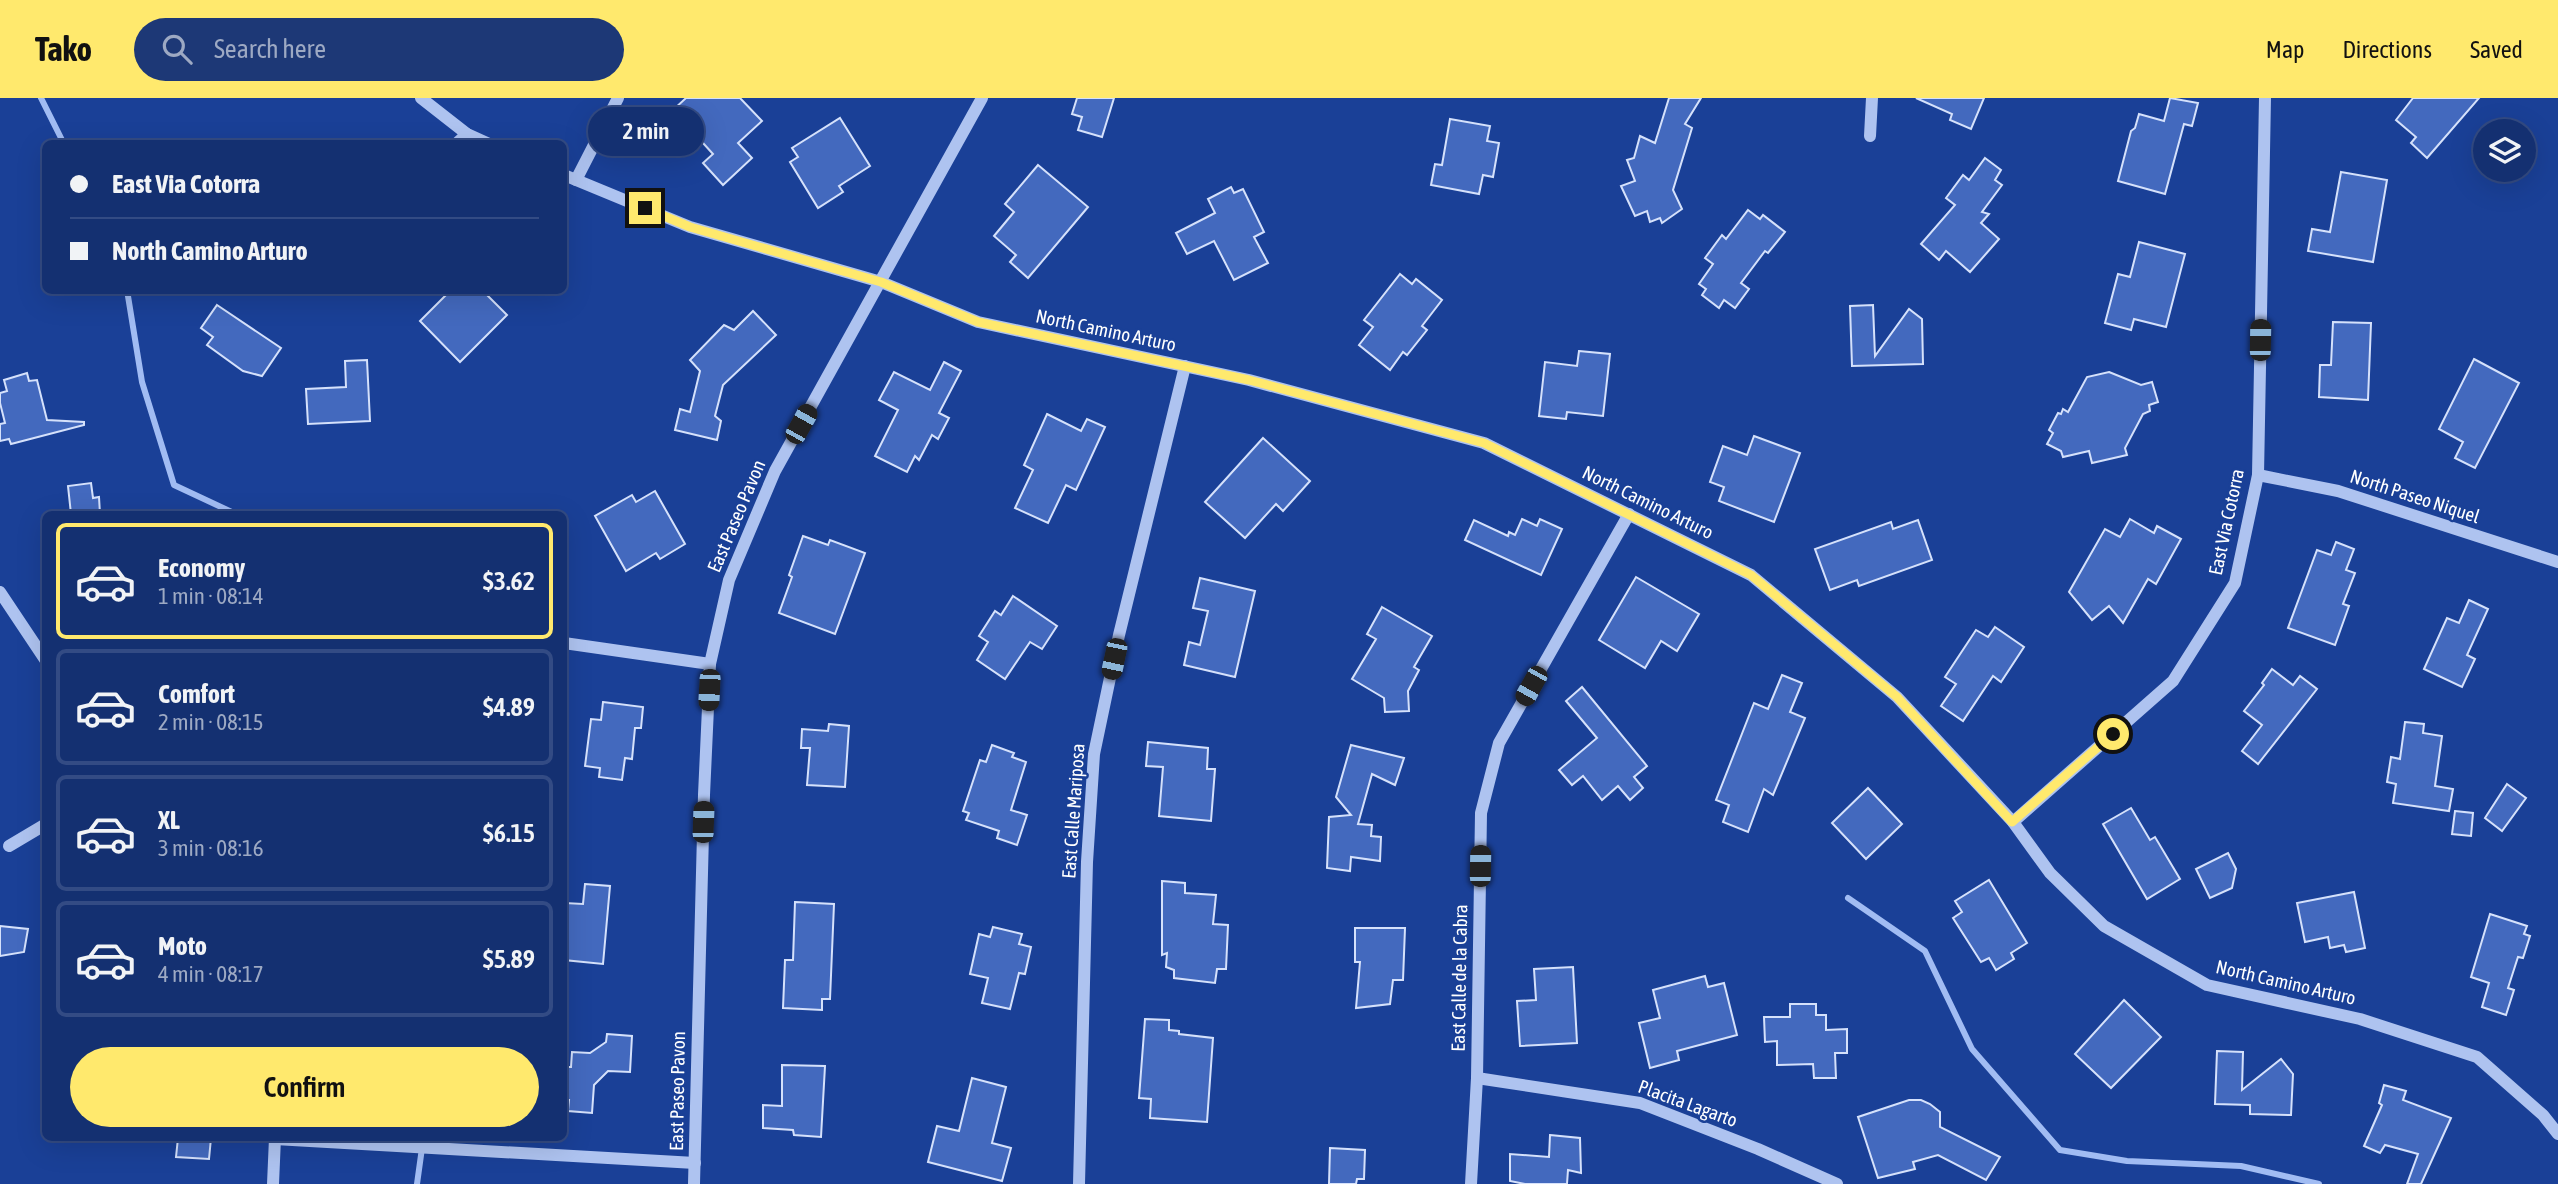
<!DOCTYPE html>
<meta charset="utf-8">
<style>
body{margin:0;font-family:"Asap Condensed",sans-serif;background:#1d3876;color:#f1f3f6;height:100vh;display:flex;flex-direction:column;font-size:26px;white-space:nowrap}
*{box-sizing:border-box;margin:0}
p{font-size:23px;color:#9da9c3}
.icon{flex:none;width:38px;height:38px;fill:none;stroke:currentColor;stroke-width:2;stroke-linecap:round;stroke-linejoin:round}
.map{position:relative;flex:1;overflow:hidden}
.panel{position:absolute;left:42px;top:413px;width:525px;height:630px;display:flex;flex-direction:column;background:#143071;border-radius:10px;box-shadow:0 7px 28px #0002,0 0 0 2px #334b84}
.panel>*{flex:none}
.guide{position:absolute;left:42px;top:42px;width:525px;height:154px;border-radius:10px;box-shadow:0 7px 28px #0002,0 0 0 2px #334b84;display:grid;align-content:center;height:154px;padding:0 28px;background:#143071}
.buttons{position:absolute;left:2473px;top:21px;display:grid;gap:14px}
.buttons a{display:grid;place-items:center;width:63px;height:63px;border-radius:50%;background:#143071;box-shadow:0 7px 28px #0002,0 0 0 2px #334b84;font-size:35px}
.end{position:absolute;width:32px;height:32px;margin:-16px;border:9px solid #ffe96d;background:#111;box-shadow:0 0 0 4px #111}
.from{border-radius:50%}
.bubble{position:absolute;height:49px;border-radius:24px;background:#143071;box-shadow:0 7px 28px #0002,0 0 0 2px #334b84;font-size:23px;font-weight:600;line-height:49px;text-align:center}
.car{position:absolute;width:21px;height:42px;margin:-21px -10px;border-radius:9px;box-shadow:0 0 5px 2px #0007;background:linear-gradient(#222 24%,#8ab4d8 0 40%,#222 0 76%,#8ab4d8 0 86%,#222 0)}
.guide b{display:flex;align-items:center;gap:24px;height:66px;font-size:26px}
.guide b+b{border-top:2px solid #334b84}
.guide i{width:18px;height:18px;background:#f1f3f6}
ul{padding:12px 0 0;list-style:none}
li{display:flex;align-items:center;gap:21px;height:116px;margin:0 14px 10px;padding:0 14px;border:4px solid #334b84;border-radius:10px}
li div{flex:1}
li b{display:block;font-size:26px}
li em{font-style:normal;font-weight:600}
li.on{border-color:#ffe96d}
li>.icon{width:63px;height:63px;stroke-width:1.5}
.primary-button{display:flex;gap:14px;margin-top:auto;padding:14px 28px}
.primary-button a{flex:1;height:80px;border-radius:42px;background:#ffe96d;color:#111;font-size:28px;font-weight:600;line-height:80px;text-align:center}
header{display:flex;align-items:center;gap:42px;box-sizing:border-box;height:98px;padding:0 35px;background:#ffe96d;color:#111}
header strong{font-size:33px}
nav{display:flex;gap:38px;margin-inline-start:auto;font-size:24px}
.search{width:490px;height:63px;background:#1d3876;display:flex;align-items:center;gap:18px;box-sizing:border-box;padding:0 24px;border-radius:38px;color:#9da9c3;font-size:26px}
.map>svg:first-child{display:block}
</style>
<header>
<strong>Tako</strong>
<div class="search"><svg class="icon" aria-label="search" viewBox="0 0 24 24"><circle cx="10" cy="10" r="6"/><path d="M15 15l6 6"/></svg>Search here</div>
<nav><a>Map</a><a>Directions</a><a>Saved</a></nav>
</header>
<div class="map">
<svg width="2558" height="1086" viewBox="0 0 2558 1086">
<rect width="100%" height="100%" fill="#1a4097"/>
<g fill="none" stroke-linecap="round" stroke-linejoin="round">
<g stroke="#a1bcf3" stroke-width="6">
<path d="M 41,0 L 64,46"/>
<path d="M 127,192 L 142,284 L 174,387 L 236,416"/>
<path d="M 1848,800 L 1925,853 L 1972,951 L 2060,1052 L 2127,1063 L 2241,1068 L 2319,1086"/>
<path d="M 417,1086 L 422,1050 L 426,1040"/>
</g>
</g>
<g fill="#4369be" stroke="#d5e1fb" stroke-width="2">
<path d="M 686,0 L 740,0 L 762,23 L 738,45 L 752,60 L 723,87 L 703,65 L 713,56 L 673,12 Z"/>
<path d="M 1077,0 L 1114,0 L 1102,39 L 1078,32 L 1082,19 L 1072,16 Z"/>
<path d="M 1669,0 L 1701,0 L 1685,26 L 1692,30 L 1673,92 L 1682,111 L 1662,125 L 1660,120 L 1650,124 L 1647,113 L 1635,118 L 1621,88 L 1635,83 L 1627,62 L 1634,60 L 1640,38 L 1655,45 Z"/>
<path d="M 1916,0 L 1984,0 L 1971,31 L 1950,22 L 1952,16 Z"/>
<path d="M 2170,0 L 2198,5 L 2192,28 L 2184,26 L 2165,96 L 2118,83 L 2131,33 L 2135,30 L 2139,16 L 2164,23 Z"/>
<path d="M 2413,0 L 2479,0 L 2427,60 L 2411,45 L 2416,39 L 2396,22 Z"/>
<path d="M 840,20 L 870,68 L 839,88 L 843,94 L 818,110 L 790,64 L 798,59 L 792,50 Z"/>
<path d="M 1450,21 L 1490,28 L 1487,43 L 1499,45 L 1493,79 L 1483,77 L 1479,96 L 1431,87 L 1435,66 L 1442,67 Z"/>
<path d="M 1985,60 L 2001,72 L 1995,82 L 2002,87 L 1982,114 L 1989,116 L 1981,125 L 1999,141 L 1970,174 L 1946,153 L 1939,162 L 1921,146 L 1955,107 L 1946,100 L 1963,77 L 1969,82 Z"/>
<path d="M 1038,67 L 1088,109 L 1028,180 L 1010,164 L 1016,157 L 994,138 L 1014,114 L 1005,106 Z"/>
<path d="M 2341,74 L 2387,82 L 2373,164 L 2308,153 L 2312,131 L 2330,134 Z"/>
<path d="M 1231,89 L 1234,95 L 1243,91 L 1264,134 L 1254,139 L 1268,165 L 1234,182 L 1214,143 L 1187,156 L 1176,135 L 1215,115 L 1208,101 Z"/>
<path d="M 1748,112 L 1760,121 L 1763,117 L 1785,134 L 1768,155 L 1765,153 L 1741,185 L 1749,191 L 1735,210 L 1724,202 L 1719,210 L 1702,197 L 1706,191 L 1699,186 L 1713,166 L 1705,160 L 1722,137 L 1726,141 Z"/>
<path d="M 2139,144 L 2185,156 L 2166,229 L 2134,221 L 2131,232 L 2105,225 L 2118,176 L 2130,179 Z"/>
<path d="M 1400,176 L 1412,186 L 1416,181 L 1442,202 L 1422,228 L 1427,232 L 1407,257 L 1403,254 L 1390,272 L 1359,247 L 1373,229 L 1364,222 Z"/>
<path d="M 451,192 L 482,192 L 507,217 L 460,264 L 420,223 Z"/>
<path d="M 217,207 L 281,250 L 262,278 L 243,273 L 207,247 L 213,239 L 201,230 Z"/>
<path d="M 1873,207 L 1875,258 L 1909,211 L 1922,221 L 1923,266 L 1852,268 L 1850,208 Z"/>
<path d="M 753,213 L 776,237 L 723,287 L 715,318 L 721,323 L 717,342 L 675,332 L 680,311 L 690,314 L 700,273 L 690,262 L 724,227 L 734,232 Z"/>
<path d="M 2333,224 L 2371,225 L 2368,302 L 2319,299 L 2320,267 L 2331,267 Z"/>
<path d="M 1579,253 L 1610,256 L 1603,318 L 1567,314 L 1566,321 L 1539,318 L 1545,264 L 1577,268 Z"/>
<path d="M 2474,261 L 2519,285 L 2475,370 L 2455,360 L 2463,344 L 2439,331 Z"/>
<path d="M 367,262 L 370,323 L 308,326 L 306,291 L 346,289 L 345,263 Z"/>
<path d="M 944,264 L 961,273 L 939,315 L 949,320 L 938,341 L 932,337 L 919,362 L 915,358 L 907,374 L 875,358 L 898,312 L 879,302 L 894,274 L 930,292 Z"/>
<path d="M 2109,274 L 2141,287 L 2152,284 L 2158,304 L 2149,307 L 2150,313 L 2143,316 L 2125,350 L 2127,357 L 2092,365 L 2089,353 L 2063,359 L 2061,353 L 2047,346 L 2053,335 L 2049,332 L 2058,315 L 2061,316 L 2063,311 L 2068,314 L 2087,279 Z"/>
<path d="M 27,275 L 29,283 L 37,282 L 47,322 L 84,324 L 84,327 L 11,346 L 9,341 L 0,343 L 0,326 L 5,325 L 0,305 L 0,295 L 7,293 L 4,282 Z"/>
<path d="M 1047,316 L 1081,333 L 1087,321 L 1105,329 L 1076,392 L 1066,387 L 1048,425 L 1015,410 L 1033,372 L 1024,367 Z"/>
<path d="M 1754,338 L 1800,355 L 1774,424 L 1719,403 L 1724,389 L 1710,384 L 1723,348 L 1747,357 Z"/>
<path d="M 1263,340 L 1310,383 L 1283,413 L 1276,406 L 1245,440 L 1205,404 Z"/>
<path d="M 91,385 L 93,400 L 99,399 L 100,416 L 71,416 L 68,388 Z"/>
<path d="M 655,393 L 685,446 L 660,461 L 656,455 L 626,473 L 595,418 L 632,397 L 636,404 Z"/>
<path d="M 1522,421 L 1537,428 L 1540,421 L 1562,431 L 1541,477 L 1465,442 L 1474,422 L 1508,438 L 1509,434 L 1515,437 Z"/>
<path d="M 2130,421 L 2154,435 L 2157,428 L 2181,441 L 2156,486 L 2148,481 L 2123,525 L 2109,508 L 2092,522 L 2069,494 L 2105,431 L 2120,439 Z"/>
<path d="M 1918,422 L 1932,462 L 1859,488 L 1857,482 L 1830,492 L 1815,451 L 1891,424 L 1893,431 Z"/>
<path d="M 803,438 L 828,447 L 830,442 L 865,455 L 835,536 L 779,515 L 792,479 L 789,477 Z"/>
<path d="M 2336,444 L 2354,451 L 2346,472 L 2355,475 L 2343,506 L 2349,508 L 2335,547 L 2288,530 L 2317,452 L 2331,457 Z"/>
<path d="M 1636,479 L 1699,516 L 1677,553 L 1661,543 L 1645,570 L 1599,542 Z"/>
<path d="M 1200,480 L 1255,493 L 1235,579 L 1184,567 L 1189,544 L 1200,547 L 1208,513 L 1193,510 Z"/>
<path d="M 1013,498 L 1057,528 L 1042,551 L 1030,544 L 1005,581 L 977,562 L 988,544 L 979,538 L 995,513 L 1001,517 Z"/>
<path d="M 2469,502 L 2488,511 L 2467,557 L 2475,561 L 2462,589 L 2424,571 L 2447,520 L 2459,525 Z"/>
<path d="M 1382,509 L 1432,538 L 1414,569 L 1419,572 L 1408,593 L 1409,613 L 1385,614 L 1384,600 L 1352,581 L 1376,541 L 1367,536 Z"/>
<path d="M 1995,529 L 2024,549 L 2001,584 L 1993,578 L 1963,623 L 1941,608 L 1956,586 L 1945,579 L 1976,532 L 1988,539 Z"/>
<path d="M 2272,571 L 2293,587 L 2300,578 L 2317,591 L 2258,666 L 2242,653 L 2262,627 L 2244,613 L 2264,587 L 2262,585 Z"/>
<path d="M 1782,577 L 1802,585 L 1790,614 L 1805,620 L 1773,697 L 1764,691 L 1748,734 L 1723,724 L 1729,707 L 1716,702 L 1754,605 L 1768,611 Z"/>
<path d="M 1582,589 L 1647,668 L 1634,679 L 1643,690 L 1630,702 L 1618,688 L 1602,702 L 1583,678 L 1572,687 L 1559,672 L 1597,640 L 1566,603 Z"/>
<path d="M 603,604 L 643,609 L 641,630 L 635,630 L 632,661 L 625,660 L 622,682 L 599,679 L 600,670 L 585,668 L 591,621 L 601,622 Z"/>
<path d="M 2405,624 L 2424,626 L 2423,635 L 2442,638 L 2435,688 L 2453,691 L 2449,713 L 2393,705 L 2396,686 L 2387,684 L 2391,659 L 2400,661 Z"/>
<path d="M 829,626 L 849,628 L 845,689 L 807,687 L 810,650 L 801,650 L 802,631 L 828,633 Z"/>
<path d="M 1148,644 L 1208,650 L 1207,671 L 1215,671 L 1211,723 L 1159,718 L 1163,669 L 1146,668 Z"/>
<path d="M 992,647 L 1014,655 L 1012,659 L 1026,664 L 1011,712 L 1027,717 L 1017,747 L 997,740 L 999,733 L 966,722 L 969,715 L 963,713 L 980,662 L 986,664 Z"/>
<path d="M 1351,647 L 1404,660 L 1395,687 L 1372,676 L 1358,726 L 1372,727 L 1371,738 L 1381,739 L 1380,763 L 1351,759 L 1350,773 L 1327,770 L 1329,719 L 1351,717 L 1336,699 Z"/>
<path d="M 2507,686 L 2526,700 L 2502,733 L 2485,720 Z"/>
<path d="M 1868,690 L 1902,726 L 1866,761 L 1832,725 Z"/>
<path d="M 2131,710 L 2150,742 L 2155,739 L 2180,781 L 2147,801 L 2103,726 Z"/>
<path d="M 2455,713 L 2473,715 L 2471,738 L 2452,736 Z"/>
<path d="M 2228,755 L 2236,771 L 2232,790 L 2210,800 L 2196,771 Z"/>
<path d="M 1989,782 L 2027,845 L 2011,855 L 2014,861 L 1996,872 L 1989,860 L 1981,864 L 1953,820 L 1962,814 L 1955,803 Z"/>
<path d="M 1162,783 L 1185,785 L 1185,795 L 1216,797 L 1213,826 L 1228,827 L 1226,871 L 1217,871 L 1215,885 L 1174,880 L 1174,872 L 1166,869 L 1167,855 L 1162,857 Z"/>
<path d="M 585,786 L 610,788 L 603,866 L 564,862 L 565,805 L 583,806 Z"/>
<path d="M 2354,794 L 2365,850 L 2346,854 L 2344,847 L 2330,850 L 2328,839 L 2305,844 L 2297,805 Z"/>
<path d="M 795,804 L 834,806 L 830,901 L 822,901 L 822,912 L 783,910 L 785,862 L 793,862 Z"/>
<path d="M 2490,816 L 2527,828 L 2524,836 L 2530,838 L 2523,860 L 2518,859 L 2508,890 L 2514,892 L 2506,917 L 2482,909 L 2489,885 L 2471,879 Z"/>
<path d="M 0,828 L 28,831 L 24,854 L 0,858 Z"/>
<path d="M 993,829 L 1022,836 L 1019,846 L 1031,849 L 1025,876 L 1019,875 L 1010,911 L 982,905 L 988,880 L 970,876 L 979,836 L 990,839 Z"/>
<path d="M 1355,830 L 1405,830 L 1403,882 L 1393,882 L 1390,906 L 1356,910 L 1360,864 L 1355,864 Z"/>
<path d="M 1573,869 L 1577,945 L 1520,948 L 1517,903 L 1536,902 L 1534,871 Z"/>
<path d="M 1705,878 L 1708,889 L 1724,885 L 1737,937 L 1677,953 L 1679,962 L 1650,970 L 1639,925 L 1660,920 L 1653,892 Z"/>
<path d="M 2124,902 L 2161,939 L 2111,990 L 2075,956 Z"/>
<path d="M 1790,906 L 1816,906 L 1816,917 L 1826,917 L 1826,932 L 1847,931 L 1847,955 L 1835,955 L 1836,980 L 1814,980 L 1813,966 L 1777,967 L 1777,943 L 1765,944 L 1764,919 L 1790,919 Z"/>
<path d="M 1145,921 L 1169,922 L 1169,932 L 1179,933 L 1179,936 L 1213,940 L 1207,1024 L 1150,1020 L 1151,1001 L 1139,1000 Z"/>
<path d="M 607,936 L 632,938 L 630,974 L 608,973 L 594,987 L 592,1015 L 568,1013 L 569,1002 L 564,1002 L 564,969 L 571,969 L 572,954 L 590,955 L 606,944 Z"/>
<path d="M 2217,953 L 2243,954 L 2242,992 L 2281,961 L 2293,976 L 2291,1017 L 2250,1016 L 2250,1007 L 2215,1006 Z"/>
<path d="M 782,967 L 825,968 L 821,1039 L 794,1037 L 793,1032 L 763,1030 L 763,1007 L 782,1008 Z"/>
<path d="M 972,980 L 1006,989 L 992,1045 L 1011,1050 L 1002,1083 L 928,1064 L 937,1028 L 959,1033 Z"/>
<path d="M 2384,987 L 2406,993 L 2403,1002 L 2451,1020 L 2421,1086 L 2407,1086 L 2418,1056 L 2385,1047 L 2380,1055 L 2364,1048 L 2382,1007 L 2379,1005 Z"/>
<path d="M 1909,1002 L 1921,1002 L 1930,1006 L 1940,1014 L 1940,1029 L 2000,1059 L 1986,1082 L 1938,1057 L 1913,1064 L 1915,1071 L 1878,1080 L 1858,1019 Z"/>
<path d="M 1550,1037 L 1580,1040 L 1581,1075 L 1568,1072 L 1567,1086 L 1525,1086 L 1510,1083 L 1510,1056 L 1549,1059 Z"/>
<path d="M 178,1040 L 211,1040 L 209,1061 L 176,1059 Z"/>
<path d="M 1330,1050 L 1365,1052 L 1364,1081 L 1357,1081 L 1356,1086 L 1329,1086 Z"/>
</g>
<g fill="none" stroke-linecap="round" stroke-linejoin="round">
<g stroke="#aec3f0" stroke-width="12">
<path d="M 421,0 L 467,36 L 489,46"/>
<path d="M 1870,38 L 1872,0"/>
<path d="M 456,46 L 467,36"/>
<path d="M 564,77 L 690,129 L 881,184 L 978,224 L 1249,282 L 1484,345 L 1751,477 L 1897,599 L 2013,724 L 2050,775 L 2104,828 L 2207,887 L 2360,921 L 2477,959 L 2543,1017 L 2558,1036"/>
<path d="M 576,82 L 618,0"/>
<path d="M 2258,377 L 2338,393 L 2558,464"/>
<path d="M 0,494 L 46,563"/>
<path d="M 564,545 L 710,566"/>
<path d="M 2013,724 L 2173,583 L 2235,485 L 2258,377 L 2265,0"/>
<path d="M 9,748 L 46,726"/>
<path d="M 1477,980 L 1640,1005 L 1758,1051 L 1837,1086"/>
<path d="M 275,1041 L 695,1065"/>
<path d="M 273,1086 L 275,1040"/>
<path d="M 694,1086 L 704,697 L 710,566 L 729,482 L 775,373 L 982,0"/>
<path d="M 1079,1086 L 1087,764 L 1094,656 L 1119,537 L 1185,268"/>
<path d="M 1471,1086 L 1477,980 L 1481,715 L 1499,645 L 1629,416"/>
</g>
</g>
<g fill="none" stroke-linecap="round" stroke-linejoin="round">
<path stroke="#ffe96d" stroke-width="9" d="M 645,110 L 690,129 L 881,184 L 978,224 L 1249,282 L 1484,345 L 1751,477 L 1897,599 L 2012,724 L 2113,636"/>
</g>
<g text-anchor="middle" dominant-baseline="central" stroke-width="5" stroke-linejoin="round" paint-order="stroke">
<g font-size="19" fill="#fff" stroke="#1a4097">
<text transform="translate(1106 232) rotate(12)">North Camino Arturo</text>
<text transform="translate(2415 398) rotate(18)">North Paseo Niquel</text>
<text transform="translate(1648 404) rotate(26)">North Camino Arturo</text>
<text transform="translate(736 418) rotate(-67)">East Paseo Pavon</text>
<text transform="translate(2226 424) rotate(-78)">East Via Cotorra</text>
<text transform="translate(1073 713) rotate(-86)">East Calle Mariposa</text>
<text transform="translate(1459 880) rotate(-89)">East Calle de la Cabra</text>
<text transform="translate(2286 884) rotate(13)">North Camino Arturo</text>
<text transform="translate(677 993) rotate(-89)">East Paseo Pavon</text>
<text transform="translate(1688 1005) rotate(20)">Placita Lagarto</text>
</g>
</g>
</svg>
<div class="buttons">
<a><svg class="icon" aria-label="layers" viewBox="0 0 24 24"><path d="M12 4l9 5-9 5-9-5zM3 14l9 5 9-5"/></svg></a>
</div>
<i class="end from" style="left:2113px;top:636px"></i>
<i class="end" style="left:645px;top:110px"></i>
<div class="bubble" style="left:588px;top:9px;width:116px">2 min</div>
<i class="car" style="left:2260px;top:242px;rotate:1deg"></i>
<i class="car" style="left:801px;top:326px;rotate:29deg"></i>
<i class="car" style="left:1114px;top:561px;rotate:192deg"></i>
<i class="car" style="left:1531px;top:588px;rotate:209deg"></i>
<i class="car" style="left:709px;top:592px;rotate:183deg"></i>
<i class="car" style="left:703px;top:724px;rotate:2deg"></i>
<i class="car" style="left:1480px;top:768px;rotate:1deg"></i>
<div class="guide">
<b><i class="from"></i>East Via Cotorra</b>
<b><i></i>North Camino Arturo</b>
</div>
<section class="panel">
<ul>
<li class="on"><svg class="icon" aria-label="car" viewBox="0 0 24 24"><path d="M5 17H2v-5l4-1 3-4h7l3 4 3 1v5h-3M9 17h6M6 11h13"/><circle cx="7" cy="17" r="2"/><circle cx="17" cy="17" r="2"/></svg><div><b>Economy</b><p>1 min · 08:14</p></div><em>$3.62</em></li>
<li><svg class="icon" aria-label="car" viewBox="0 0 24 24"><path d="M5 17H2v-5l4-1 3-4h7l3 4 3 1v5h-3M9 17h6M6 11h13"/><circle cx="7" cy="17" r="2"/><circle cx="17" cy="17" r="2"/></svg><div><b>Comfort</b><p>2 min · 08:15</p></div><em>$4.89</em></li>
<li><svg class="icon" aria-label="car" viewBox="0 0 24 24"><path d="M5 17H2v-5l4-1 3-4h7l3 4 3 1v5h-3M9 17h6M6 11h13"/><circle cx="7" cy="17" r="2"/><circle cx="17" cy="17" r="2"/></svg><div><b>XL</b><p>3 min · 08:16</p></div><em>$6.15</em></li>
<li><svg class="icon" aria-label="car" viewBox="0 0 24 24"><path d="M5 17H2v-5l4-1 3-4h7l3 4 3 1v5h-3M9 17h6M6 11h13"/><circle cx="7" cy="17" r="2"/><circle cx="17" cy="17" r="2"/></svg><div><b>Moto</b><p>4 min · 08:17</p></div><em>$5.89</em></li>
</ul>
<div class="primary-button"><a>Confirm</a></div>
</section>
</div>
